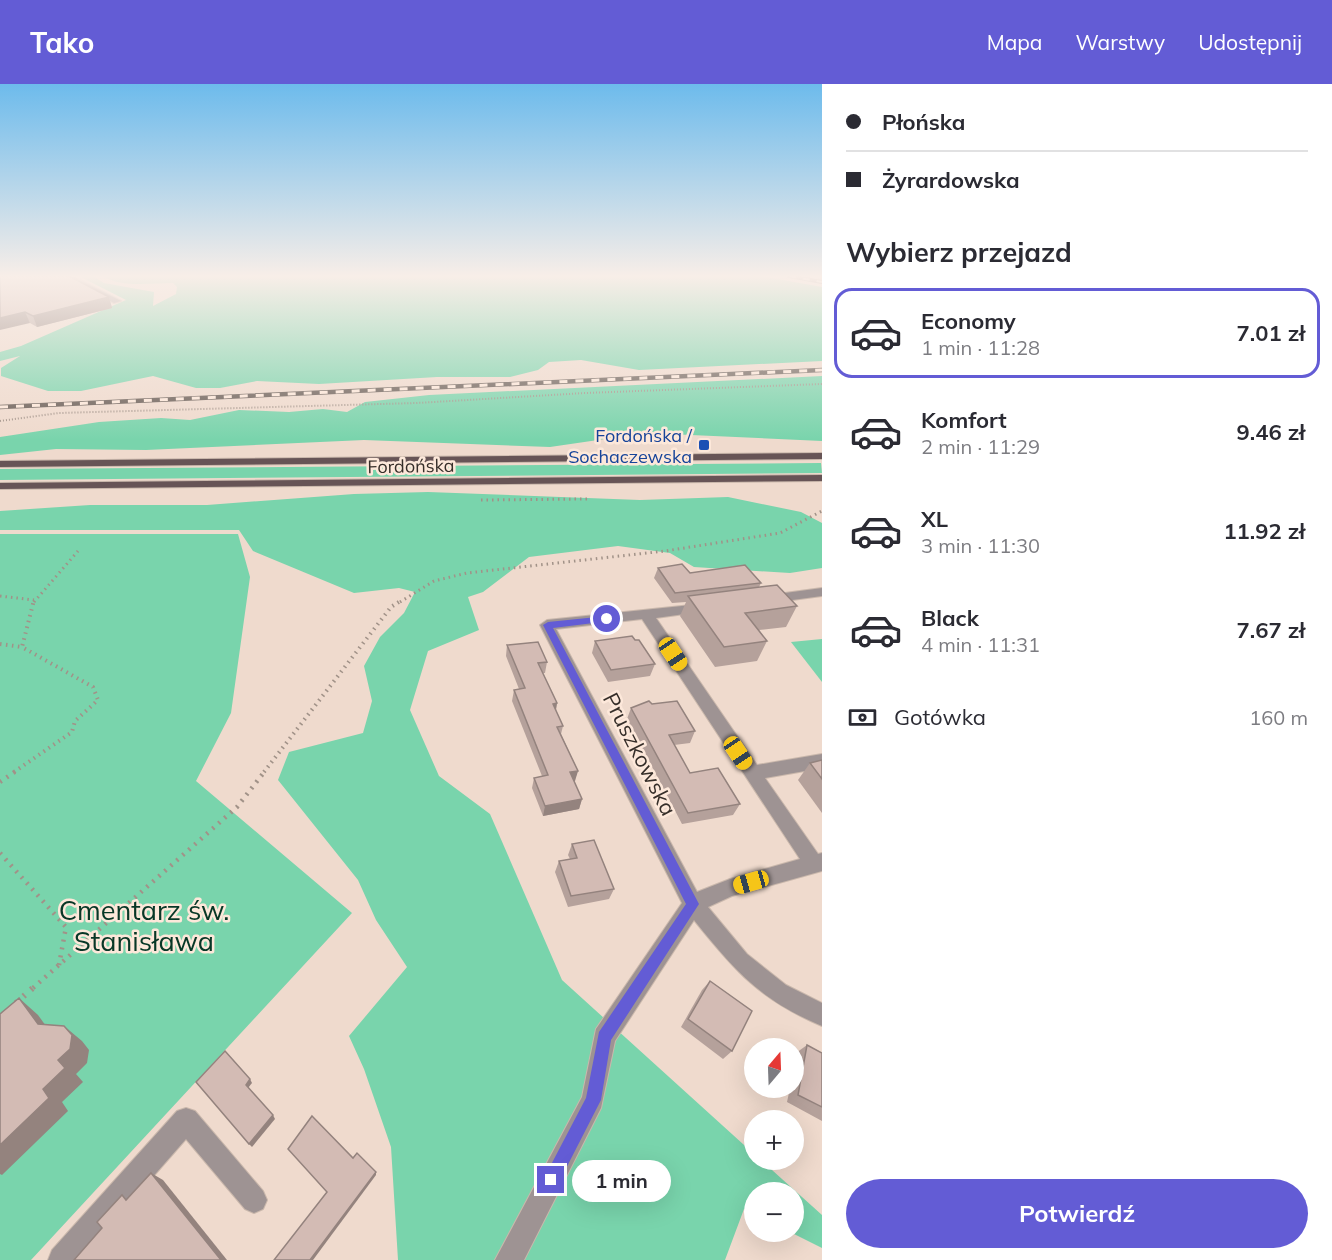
<!DOCTYPE html>
<html lang="pl">
<meta charset="utf-8">
<style>
body{margin:0;font-family:Mulish,sans-serif;background:#f2f2f3;color:#2b2b33;height:100vh;display:flex;flex-direction:column;font-size:22px;white-space:nowrap}
*{box-sizing:border-box;margin:0}
p{font-size:20px;color:#7c7c81}
.icon{flex:none;width:33px;height:33px;fill:none;stroke:currentColor;stroke-width:2;stroke-linecap:round;stroke-linejoin:round}
.map{position:relative;flex:1;overflow:hidden}
.panel{display:flex;flex-direction:column;background:#fff;width:510px}
.panel>*{flex:none}
.guide{display:grid;align-content:center;height:132px;padding:0 24px;background:#fff}
.needle{width:39px;rotate:19deg}
.tools{position:absolute;left:744px;top:954px;display:grid;gap:12px}
.tools a{display:grid;place-items:center;width:60px;height:60px;border-radius:50%;background:#fff;box-shadow:0 6px 24px #0002;font-size:30px}
.end{position:absolute;width:27px;height:27px;margin:-14px;border:8px solid #635cd5;background:#fff;box-shadow:0 0 0 3px #fff}
.from{border-radius:50%}
.bubble{position:absolute;height:42px;border-radius:21px;background:#fff;box-shadow:0 6px 24px #0002;font-size:20px;font-weight:700;line-height:42px;text-align:center}
.car{position:absolute;width:18px;height:36px;margin:-18px -9px;border-radius:8px;box-shadow:0 0 4px 2px #0007;background:linear-gradient(#f5c518 24%,#345 0 40%,#f5c518 0 76%,#345 0 86%,#f5c518 0)}
.guide b{display:flex;align-items:center;gap:21px;height:57px;font-size:22px}
.guide b+b{border-top:2px solid #e1e1e2}
.guide i{width:15px;height:15px;background:#2b2b33}
ul{padding:0;list-style:none}
li{display:flex;align-items:center;gap:18px;height:90px;margin:0 12px 9px;padding:0 12px;border:3px solid transparent;border-radius:18px}
li div{flex:1}
li b{display:block;font-size:22px}
li em{font-style:normal;font-weight:700}
li.selected{border-color:#635cd5}
li>.icon{width:54px;height:54px;stroke-width:1.5}
h2{padding:0 24px;font-size:27px;line-height:72px}
.pay{display:flex;align-items:center;gap:15px;height:66px;padding:0 24px;font-size:22px}
.pay p{margin-inline-start:auto}
.cta{display:flex;gap:12px;margin-top:auto;padding:12px 24px}
.cta a{flex:1;height:69px;border-radius:36px;background:#635cd5;color:#fff;font-size:24px;font-weight:700;line-height:69px;text-align:center}
header{display:flex;align-items:center;gap:36px;box-sizing:border-box;height:84px;padding:0 30px;background:#635cd5;color:#fff}
header strong{font-size:28px}
nav{display:flex;gap:33px;margin-inline-start:auto;font-size:21px}
main{display:flex;flex:1;min-height:0}
.map>svg:first-child{display:block}
</style>
<header>
<strong>Tako</strong>
<nav><a>Mapa</a><a>Warstwy</a><a>Udostępnij</a></nav>
</header>
<main>
<div class="map">
<svg width="822" height="1176" viewBox="0 0 822 1176">
<rect width="100%" height="100%" fill="#efdacd"/>
<g fill="#79d4ac">
<path d="M 79,192 L 93,192 L 104,199 L 154,208 L 153,222 L 176,210 L 177,203 L 173,199 C 151,199 121,204 103,192 L 760,192 L 822,203 L 822,277 L 639,286 L 581,276 L 549,278 L 538,286 L 510,293 L 437,293 L 319,300 L 257,297 L 220,304 L 196,304 L 153,292 L 81,307 L 48,307 L 1,292 L 1,284 L 20,272 L 0,277 L 0,268 L 21,262 L 126,216 Z"/>
<path d="M 822,292 L 822,357 L 646,349 L 550,363 L 364,356 L 146,366 L 56,365 L 0,371 L 0,353 L 99,338 L 161,334 L 190,336 L 239,326 L 289,328 L 323,325 L 347,328 L 365,318 L 429,311 Z"/>
<path d="M 821,379 L 822,389 L 0,396 L 0,385 Z"/>
<path d="M 428,408 L 640,416 L 728,413 L 801,428 L 822,439 L 822,484 L 790,489 L 694,483 L 670,469 L 618,462 L 529,473 L 483,508 L 468,513 L 479,546 L 428,567 L 410,626 L 439,692 L 490,730 L 562,896 L 754,1070 L 754,1076 L 761,1076 L 822,1131 L 822,1164 L 790,1148 L 794,1148 L 794,1108 L 754,1108 L 754,1130 L 744,1125 L 725,1176 L 398,1176 L 391,1063 L 364,985 L 349,952 L 407,883 L 376,836 L 358,796 L 278,696 L 289,668 L 363,649 L 372,617 L 364,582 L 380,553 L 404,529 L 415,508 L 399,504 L 354,509 L 253,467 L 239,446 L 0,446 L 0,427 L 90,421 L 207,421 L 354,410 Z"/>
<path d="M 0,450 L 238,450 L 250,493 L 231,629 L 196,697 L 352,829 L 31,1176 L 0,1176 Z"/>
<path d="M 822,555 L 822,598 L 791,558 Z"/>
</g>
<g fill="none" stroke-linecap="round" stroke-linejoin="round">
<g stroke="#cab8ac" stroke-width="2">
<g id="minor">
<path d="M 64,192 L 72,192 L 121,217 L 114,219 Z"/>
<path d="M 822,504 L 822,512 L 770,519 L 763,515 L 770,511 Z"/>
<path d="M 701,520 L 708,524 L 706,527 L 656,534 L 757,681 L 822,670 L 822,684 L 765,694 L 818,770 L 822,769 L 822,787 L 732,812 L 708,823 L 747,870 L 786,901 L 822,919 L 822,942 C 760,916 735,887 694,836 L 615,957 L 601,1024 L 524,1176 L 495,1176 L 582,1013 L 596,945 L 682,819 L 540,541 L 547,536 ZM 642,535 L 800,775 L 730,795 L 697,808 L 556,545 Z"/>
<path d="M 186,1024 L 195,1027 L 263,1107 L 267,1116 L 263,1125 L 254,1129 L 245,1125 L 186,1055 L 80,1176 L 48,1176 L 52,1166 L 177,1027 Z"/>
</g>
</g>
<g stroke="#cab8ac" stroke-width="2">
<g id="major">
<path d="M 822,369 L 822,375 L 0,383 L 0,377 Z"/>
<path d="M 822,391 L 822,397 L 0,405 L 0,399 Z"/>
</g>
</g>
<path stroke="#a19288" stroke-width="2" stroke-dasharray="1 2" stroke-linecap="butt" d="M 0,337 L 59,329 L 417,319 L 585,309 L 822,300"/>
<g stroke="#a19288" stroke-width="3" stroke-dasharray="1.5 4" stroke-linecap="butt">
<path d="M 481,416 L 587,415"/>
<path d="M 0,512 L 34,516"/>
<path d="M 34,518 L 78,467"/>
<path d="M 400,518 L 434,497 L 467,489 L 665,467 L 780,449 L 822,427"/>
</g>
<g stroke="#a19288" stroke-width="4" stroke-dasharray="1.5 4.5" stroke-linecap="butt">
<path d="M 0,560 L 22,563"/>
<path d="M 14,688 L 72,648 L 75,637 L 98,616 L 93,603 L 22,563 L 34,516"/>
<path d="M 264,688 L 391,523 L 402,516"/>
</g>
<g stroke="#a19288" stroke-width="4.5" stroke-dasharray="2 6" stroke-linecap="butt">
<path d="M 0,698 L 16,687"/>
<path d="M 0,769 L 66,843 L 59,881"/>
<path d="M 33,904 L 237,723 L 265,687"/>
</g>
<path stroke="#a19288" stroke-width="6" stroke-dasharray="2 8" stroke-linecap="butt" d="M 16,919 L 35,902"/>
<use href="#minor" fill="#9e9393" fill-rule="evenodd"/>
<use href="#major" fill="#675456" fill-rule="evenodd"/>
<g stroke="#675b54" stroke-width="4">
<path id="rail-far1" d="M 789,192 L 822,198"/>
</g>
<g stroke="#675b54" stroke-width="4.5">
<path id="rail" d="M 0,323 L 822,286"/>
</g>
<use href="#rail-far1" stroke="#fde8da" stroke-width="2" stroke-dasharray="7" stroke-linecap="butt"/>
<use href="#rail" stroke="#fde8da" stroke-width="3" stroke-dasharray="8" stroke-linecap="butt"/>
</g>
<g fill="#b5a19b">
<path d="M 0,192 L 109,213 L 112,224 L 37,243 L 30,239 Z"/>
<path d="M 658,484 L 761,499 L 759,503 L 797,522 L 786,543 L 759,546 L 767,557 L 757,577 L 715,583 L 680,532 L 686,518 L 672,519 L 654,494 Z"/>
<path d="M 635,556 L 655,580 L 650,592 L 608,598 L 592,569 L 595,557 Z"/>
<path d="M 507,561 L 547,578 L 545,589 L 543,589 L 557,619 L 556,627 L 563,642 L 561,650 L 578,687 L 574,697 L 582,715 L 579,725 L 543,732 L 532,704 L 534,694 L 542,692 L 512,617 L 514,606 L 519,605 L 506,572 Z"/>
<path d="M 652,620 L 695,647 L 690,659 L 674,661 L 690,689 L 740,720 L 733,731 L 682,740 L 627,635 L 631,624 Z"/>
<path d="M 822,676 L 822,729 L 798,696 L 810,679 Z"/>
<path d="M 572,760 L 614,805 L 609,815 L 568,823 L 555,788 L 559,777 L 570,775 L 568,771 Z"/>
<path d="M 710,897 L 732,967 L 723,975 L 681,943 L 702,906 Z"/>
<path d="M 807,961 L 822,969 L 822,1037 L 787,1018 L 790,1004 L 794,1004 L 794,984 L 796,969 Z"/>
</g>
<g fill="#94837e">
<path d="M 109,213 L 112,224 L 37,243 L 33,232 Z"/>
<path d="M 25,228 L 30,239 L 0,246 L 0,234 Z"/>
<path d="M 557,619 L 555,630 L 553,620 Z"/>
<path d="M 578,687 L 575,697 L 567,699 L 570,688 Z"/>
<path d="M 582,715 L 579,725 L 543,732 L 545,722 Z"/>
<path d="M 19,914 L 38,931 L 56,956 L 38,940 Z"/>
<path d="M 64,942 L 82,957 L 89,966 L 87,979 L 76,990 L 83,998 L 62,1018 L 68,1027 L 2,1091 L 0,1090 L 0,1061 L 43,1005 L 58,976 Z"/>
<path d="M 250,995 L 252,999 L 248,1004 L 246,1001 Z"/>
<path d="M 273,1031 L 275,1035 L 252,1063 L 249,1060 Z"/>
<path d="M 376,1088 L 376,1091 L 313,1176 L 310,1176 Z"/>
<path d="M 151,1089 L 163,1096 L 227,1176 L 221,1176 Z"/>
</g>
<g fill="#d3bbb4" stroke="#94837e" stroke-width="1.5">
<path d="M 0,192 L 69,192 L 109,213 L 33,232 L 25,228 L 0,234 Z"/>
<path d="M 682,480 L 690,489 L 745,481 L 761,499 L 675,509 L 658,484 Z"/>
<path d="M 777,501 L 797,522 L 745,529 L 767,557 L 724,563 L 688,512 Z"/>
<path d="M 632,552 L 635,556 L 639,556 L 655,580 L 611,586 L 595,557 Z"/>
<path d="M 538,558 L 547,578 L 538,579 L 557,619 L 553,620 L 563,642 L 557,643 L 578,687 L 570,688 L 582,715 L 545,722 L 534,694 L 548,691 L 514,606 L 525,604 L 507,561 Z"/>
<path d="M 649,617 L 652,620 L 677,617 L 695,647 L 669,651 L 690,689 L 718,684 L 740,720 L 688,729 L 631,624 Z"/>
<path d="M 822,676 L 822,695 L 810,679 Z"/>
<path d="M 594,756 L 614,805 L 571,812 L 559,777 L 577,774 L 572,760 Z"/>
<path d="M 710,897 L 752,927 L 732,967 L 688,935 Z"/>
<path d="M 19,914 L 38,940 L 64,942 L 72,951 L 70,965 L 58,976 L 65,984 L 43,1005 L 49,1014 L 0,1061 L 0,930 Z"/>
<path d="M 807,961 L 822,969 L 822,1023 L 798,1011 Z"/>
<path d="M 225,967 L 250,995 L 246,1001 L 273,1031 L 249,1060 L 196,998 Z"/>
<path d="M 312,1032 L 353,1074 L 357,1069 L 376,1088 L 310,1176 L 274,1176 L 327,1108 L 288,1065 Z"/>
<path d="M 151,1089 L 221,1176 L 74,1176 L 102,1144 L 97,1138 L 122,1111 L 126,1116 Z"/>
</g>
<linearGradient id="sky" x2="0" y2="1"><stop stop-color="#6dbbec"/><stop offset="0.54" stop-color="#f8eee8"/><stop offset="1" stop-color="#f8eee8" stop-opacity="0"/></linearGradient>
<rect width="822" height="356" fill="url(#sky)"/>
<path fill="#635cd5" d="M 607,532 L 611,535 L 610,537 L 553,544 L 699,820 L 611,956 L 601,1016 L 557,1102 L 551,1104 L 545,1102 L 543,1096 L 586,1014 L 599,948 L 686,820 L 543,541 L 548,538 Z"/>
<rect fill="#1a4fb4" stroke="#fde8da" stroke-width="2" x="698" y="355" width="12" height="12" rx="3"/>
<g text-anchor="middle" dominant-baseline="central" stroke-width="5" stroke-linejoin="round" paint-order="stroke">
<g font-size="18" fill="#164399" stroke="#fde8da" text-anchor="end">
<text x="692" y="351">Fordońska /<tspan x="692" dy="21">Sochaczewska</tspan></text>
</g>
<g font-size="18" fill="#362e29" stroke="#fde8da">
<text transform="translate(411 382) rotate(-1)">Fordońska</text>
</g>
<g font-size="22" fill="#362e29" stroke="#fde8da">
<text transform="translate(640 670) rotate(63)">Pruszkowska</text>
</g>
<g font-size="27" fill="#073726" stroke="#fde8da">
<text x="144" y="826">Cmentarz św.<tspan x="144" dy="31">Stanisława</tspan></text>
</g>
</g>
</svg>
<div class="tools">
<a><svg class="needle" viewBox="-14 -14 28 28"><path d="M0-13l5 13h-10z" fill="#e53935"/><path d="M0 13l5-13h-10z" fill="#7c7c81"/></svg></a>
<a>+</a>
<a>−</a>
</div>
<i class="end from" style="left:607px;top:535px"></i>
<i class="end" style="left:551px;top:1096px"></i>
<div class="bubble" style="left:572px;top:1076px;width:99px">1 min</div>
<i class="car" style="left:673px;top:570px;rotate:146deg"></i>
<i class="car" style="left:738px;top:669px;rotate:146deg"></i>
<i class="car" style="left:751px;top:798px;rotate:254deg"></i>
</div>
<section class="panel">
<div class="guide">
<b><i class="from"></i>Płońska</b>
<b><i></i>Żyrardowska</b>
</div>
<h2>Wybierz przejazd</h2>
<ul>
<li class="selected"><svg class="icon" aria-label="car" viewBox="0 0 24 24"><path d="M5 17H2v-5l4-1 3-4h7l3 4 3 1v5h-3M9 17h6M6 11h13"/><circle cx="7" cy="17" r="2"/><circle cx="17" cy="17" r="2"/></svg><div><b>Economy</b><p>1 min · 11:28</p></div><em>7.01 zł</em></li>
<li><svg class="icon" aria-label="car" viewBox="0 0 24 24"><path d="M5 17H2v-5l4-1 3-4h7l3 4 3 1v5h-3M9 17h6M6 11h13"/><circle cx="7" cy="17" r="2"/><circle cx="17" cy="17" r="2"/></svg><div><b>Komfort</b><p>2 min · 11:29</p></div><em>9.46 zł</em></li>
<li><svg class="icon" aria-label="car" viewBox="0 0 24 24"><path d="M5 17H2v-5l4-1 3-4h7l3 4 3 1v5h-3M9 17h6M6 11h13"/><circle cx="7" cy="17" r="2"/><circle cx="17" cy="17" r="2"/></svg><div><b>XL</b><p>3 min · 11:30</p></div><em>11.92 zł</em></li>
<li><svg class="icon" aria-label="car" viewBox="0 0 24 24"><path d="M5 17H2v-5l4-1 3-4h7l3 4 3 1v5h-3M9 17h6M6 11h13"/><circle cx="7" cy="17" r="2"/><circle cx="17" cy="17" r="2"/></svg><div><b>Black</b><p>4 min · 11:31</p></div><em>7.67 zł</em></li>
</ul>
<div class="pay"><svg class="icon" aria-label="cash" viewBox="0 0 24 24"><path d="M3 7h18v10H3z"/><circle cx="12" cy="12" r="2"/></svg>Gotówka<p>160 m</p></div>
<div class="cta"><a>Potwierdź</a></div>
</section>
</main>
